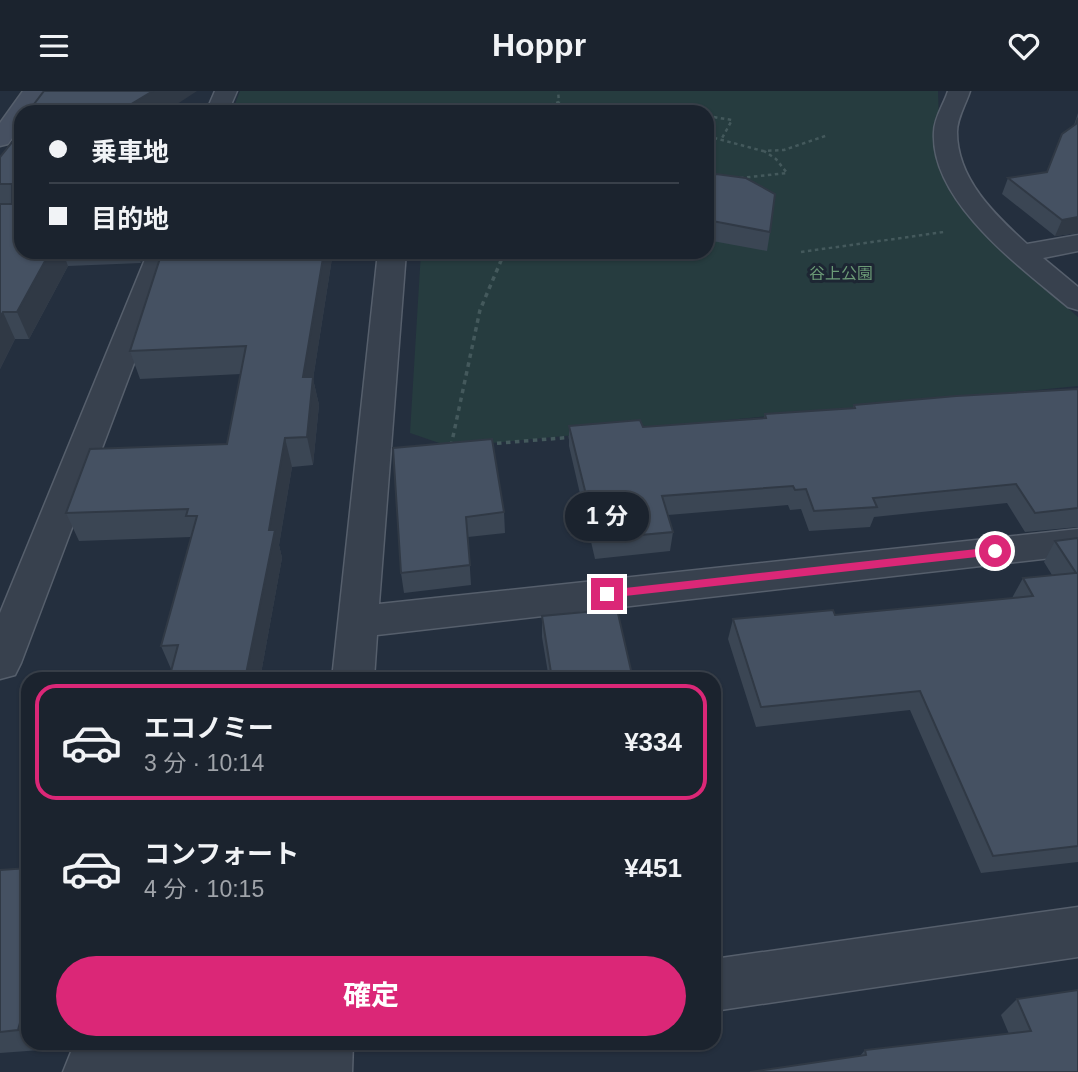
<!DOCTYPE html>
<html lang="ja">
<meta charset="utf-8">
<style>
body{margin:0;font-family:Arial,"Noto Sans JP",sans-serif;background:#242b36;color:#f1f3f6;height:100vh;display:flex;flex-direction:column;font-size:26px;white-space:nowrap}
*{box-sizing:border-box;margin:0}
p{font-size:23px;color:#a0a4aa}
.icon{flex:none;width:38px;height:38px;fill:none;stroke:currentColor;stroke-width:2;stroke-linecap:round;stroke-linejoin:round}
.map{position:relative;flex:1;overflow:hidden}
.sheet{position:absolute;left:21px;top:581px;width:700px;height:378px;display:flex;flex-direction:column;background:#1b232e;border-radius:21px;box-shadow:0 2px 5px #0004,0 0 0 2px #39404a}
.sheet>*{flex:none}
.banner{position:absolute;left:14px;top:14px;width:700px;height:154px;border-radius:21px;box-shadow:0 2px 5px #0004,0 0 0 2px #39404a;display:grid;align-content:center;height:154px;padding:0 35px;background:#1b232e}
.end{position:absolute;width:32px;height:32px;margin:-16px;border:9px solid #db2777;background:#fff;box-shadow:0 0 0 4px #fff}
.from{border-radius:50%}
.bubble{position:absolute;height:49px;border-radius:24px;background:#1b232e;box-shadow:0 2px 5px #0004,0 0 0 2px #39404a;font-size:23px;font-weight:700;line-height:49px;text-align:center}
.banner b{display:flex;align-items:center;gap:24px;height:66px;font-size:26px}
.banner b+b{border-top:2px solid #39404a}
.banner i{width:18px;height:18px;background:#f1f3f6}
ul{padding:12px 0 0;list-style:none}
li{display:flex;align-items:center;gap:21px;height:116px;margin:0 14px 10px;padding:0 21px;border:4px solid transparent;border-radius:21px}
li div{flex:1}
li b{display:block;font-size:26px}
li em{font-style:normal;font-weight:700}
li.current{border-color:#db2777}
li>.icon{width:63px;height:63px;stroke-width:1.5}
.action{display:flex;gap:14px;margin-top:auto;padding:14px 35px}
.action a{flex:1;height:80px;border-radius:42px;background:#db2777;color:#fff;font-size:28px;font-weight:700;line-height:80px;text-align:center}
header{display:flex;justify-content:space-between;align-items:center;height:91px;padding:0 35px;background:#1b232e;font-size:32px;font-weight:700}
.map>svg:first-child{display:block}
</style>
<header><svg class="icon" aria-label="menu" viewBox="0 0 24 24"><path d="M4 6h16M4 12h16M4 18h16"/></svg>Hoppr<svg class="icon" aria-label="heart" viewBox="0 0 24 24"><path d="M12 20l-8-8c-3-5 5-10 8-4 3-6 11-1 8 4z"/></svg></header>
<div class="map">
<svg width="1078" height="981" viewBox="0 0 1078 981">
<rect width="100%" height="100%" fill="#242f3e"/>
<path fill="#263c3f" d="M 240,0 L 938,0 L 940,64 L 955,108 L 996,153 L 1078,226 L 1078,295 L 451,356 L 410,342 L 421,161 L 707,161 L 707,21 L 232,21 Z"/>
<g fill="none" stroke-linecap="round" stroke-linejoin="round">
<g stroke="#565f6c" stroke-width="3">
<g id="street">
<path d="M 215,0 L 237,0 L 228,21 L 206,21 Z"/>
<path d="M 948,0 L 970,0 C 966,13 957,27 957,41 C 957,88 995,124 1027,153 L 1078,144 L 1078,160 L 1043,167 L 1078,196 L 1078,219 L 1068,216 C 1020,176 930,110 934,41 C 934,27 944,13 948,0 Z"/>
<path d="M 148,161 L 176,161 L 21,572 L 15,584 L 0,588 L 0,522 Z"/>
<path d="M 378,161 L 406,161 L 379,513 L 1078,438 L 1078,464 L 377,544 L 374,588 L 332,588 Z"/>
<path d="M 1078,816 L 1078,866 L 714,920 L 714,868 Z"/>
<path d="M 101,952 L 353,952 L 352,981 L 63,981 L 71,961 Z"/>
</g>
</g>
<g stroke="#565f6c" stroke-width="3">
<path id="secondary" d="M 23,0 L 45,0 L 30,21 L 21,21 L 21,34 L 8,53 L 0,55 L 0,32 Z"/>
</g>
<g stroke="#44595c" stroke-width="2.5" stroke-dasharray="3.5 3.5" stroke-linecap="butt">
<path d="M 536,18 L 559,11 L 558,0"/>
<path d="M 621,21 L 653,17 L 680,21"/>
<path d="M 707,25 L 732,29 L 721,49"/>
<path d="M 707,45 L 763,60 L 784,59 L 828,44"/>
<path d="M 740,87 L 787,82 L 776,68 L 764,60"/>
<path d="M 801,161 L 944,141"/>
<path d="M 502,167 L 505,161"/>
</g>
<g stroke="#44595c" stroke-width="3.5" stroke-dasharray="4.5 4.5" stroke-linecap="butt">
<path d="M 488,353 L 574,346"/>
<path d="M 451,355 L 480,219 L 503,165"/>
</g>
<use href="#street" fill="#38414e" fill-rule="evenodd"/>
<use href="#secondary" fill="#465061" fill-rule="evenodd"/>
</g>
<g fill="#3b4654">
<path d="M 1078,22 L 1078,142 L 1055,145 L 1002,103 L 1008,87 L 1047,81 L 1074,34 Z"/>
<path d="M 21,31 L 21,161 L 147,161 L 141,172 L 68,175 L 29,248 L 15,248 L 0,278 L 0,66 L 20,42 L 17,35 Z"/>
<path d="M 707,84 L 770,141 L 767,160 L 707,149 Z"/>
<path d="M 162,161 L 333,161 L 313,288 L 319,314 L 313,374 L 292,376 L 279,454 L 282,467 L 260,588 L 169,588 L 171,578 L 161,555 L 191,446 L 79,450 L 66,422 L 227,353 L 241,283 L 140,288 L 130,260 Z"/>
<path d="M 1078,298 L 1078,436 L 1025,441 L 1007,412 L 874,426 L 870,436 L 809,440 L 801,418 L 790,419 L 788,414 L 668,424 L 673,441 L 670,460 L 595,468 L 569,355 L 569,335 L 643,336 L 764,327 L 765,323 L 853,317 L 854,314 Z"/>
<path d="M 393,357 L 504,421 L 505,442 L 468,446 L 471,494 L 404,502 L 401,482 Z"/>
<path d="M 1078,447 L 1078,771 L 981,782 L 910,619 L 756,636 L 728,548 L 733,528 L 835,524 L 1012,507 L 1023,487 L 1052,484 L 1044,471 L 1055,450 Z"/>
<path d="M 542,525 L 633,588 L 549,588 L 542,546 Z"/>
<path d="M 28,777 L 28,952 L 42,952 L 41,959 L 0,962 L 0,779 Z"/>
<path d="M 1017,908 L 1078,981 L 860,965 L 865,959 L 1009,943 L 1001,924 Z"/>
</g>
<g fill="#303945">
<path d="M 153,0 L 197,0 L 165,21 L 118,21 Z"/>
<path d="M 1078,126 L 1078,142 L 1055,145 L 1062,129 Z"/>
<path d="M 50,161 L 63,161 L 68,175 L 29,248 L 17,221 Z"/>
<path d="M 137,161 L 147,161 L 141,172 Z"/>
<path d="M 324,161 L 333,161 L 313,288 L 319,314 L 313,374 L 307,346 L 303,286 Z"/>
<path d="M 3,221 L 15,248 L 0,278 L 0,226 Z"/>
<path d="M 285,347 L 292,376 L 279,454 L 282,467 L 260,588 L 245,588 L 269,439 Z"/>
<path d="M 28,903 L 28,948 L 18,939 Z"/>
<path d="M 33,952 L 42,952 L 41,959 Z"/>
</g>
<g fill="#455162" stroke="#303945" stroke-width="2">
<path d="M 44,0 L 153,0 L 118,21 L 28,21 Z"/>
<path d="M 1078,27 L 1078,126 L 1062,129 L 1008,87 L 1047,81 L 1062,43 L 1076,33 Z"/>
<path d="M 21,40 L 21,161 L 50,161 L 17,221 L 3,221 L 0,226 L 0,113 L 12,113 L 12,93 L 0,93 L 0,66 Z"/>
<path d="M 716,83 L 746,87 L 775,103 L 770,141 L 707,129 L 707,84 Z"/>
<path d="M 162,161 L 324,161 L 303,286 L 313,286 L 307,346 L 285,347 L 269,439 L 275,439 L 245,588 L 169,588 L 178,554 L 161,555 L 197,425 L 186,425 L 188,418 L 66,422 L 90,358 L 227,353 L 246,255 L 130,260 Z"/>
<path d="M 1078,298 L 1078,417 L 1035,422 L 1016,393 L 873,407 L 877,416 L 814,420 L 806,398 L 795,399 L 793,395 L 662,405 L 673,441 L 597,448 L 569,335 L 640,329 L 643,336 L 766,327 L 765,323 L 855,317 L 854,314 L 956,305 Z"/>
<path d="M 492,348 L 504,421 L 466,426 L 470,474 L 401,482 L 393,357 Z"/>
<path d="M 1078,447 L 1078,755 L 993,765 L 920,600 L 761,616 L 733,528 L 833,519 L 835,524 L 1033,505 L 1023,487 L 1076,482 L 1055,450 Z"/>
<path d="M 617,518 L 633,588 L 552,588 L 542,525 Z"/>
<path d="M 28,777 L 28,903 L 18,939 L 0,941 L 0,779 Z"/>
<path d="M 1078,899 L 1078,981 L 750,981 L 866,964 L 865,959 L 1031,940 L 1017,908 Z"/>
</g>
<path fill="#db2777" d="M 995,456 L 1000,460 L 995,464 L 607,507 L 601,503 L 607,499 Z"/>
<g text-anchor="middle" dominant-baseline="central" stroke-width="6" stroke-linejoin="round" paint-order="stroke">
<g font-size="16" fill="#6b9a76" stroke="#1d2633">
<text x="841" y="182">谷上公園</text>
</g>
</g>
</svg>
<i class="end from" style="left:995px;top:460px"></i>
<i class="end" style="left:607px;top:503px"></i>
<div class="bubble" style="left:565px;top:401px;width:84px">1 分</div>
<div class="banner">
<b><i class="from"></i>乗車地</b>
<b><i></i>目的地</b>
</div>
<section class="sheet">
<ul>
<li class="current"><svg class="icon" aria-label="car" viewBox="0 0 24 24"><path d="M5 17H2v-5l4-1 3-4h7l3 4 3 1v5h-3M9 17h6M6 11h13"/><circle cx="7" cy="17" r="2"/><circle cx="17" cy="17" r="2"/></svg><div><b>エコノミー</b><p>3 分 · 10:14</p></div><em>¥334</em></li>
<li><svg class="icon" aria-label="car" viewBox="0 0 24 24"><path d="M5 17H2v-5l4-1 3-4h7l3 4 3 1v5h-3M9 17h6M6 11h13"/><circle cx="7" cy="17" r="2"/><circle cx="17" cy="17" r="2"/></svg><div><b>コンフォート</b><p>4 分 · 10:15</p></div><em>¥451</em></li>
</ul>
<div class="action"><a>確定</a></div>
</section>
</div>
